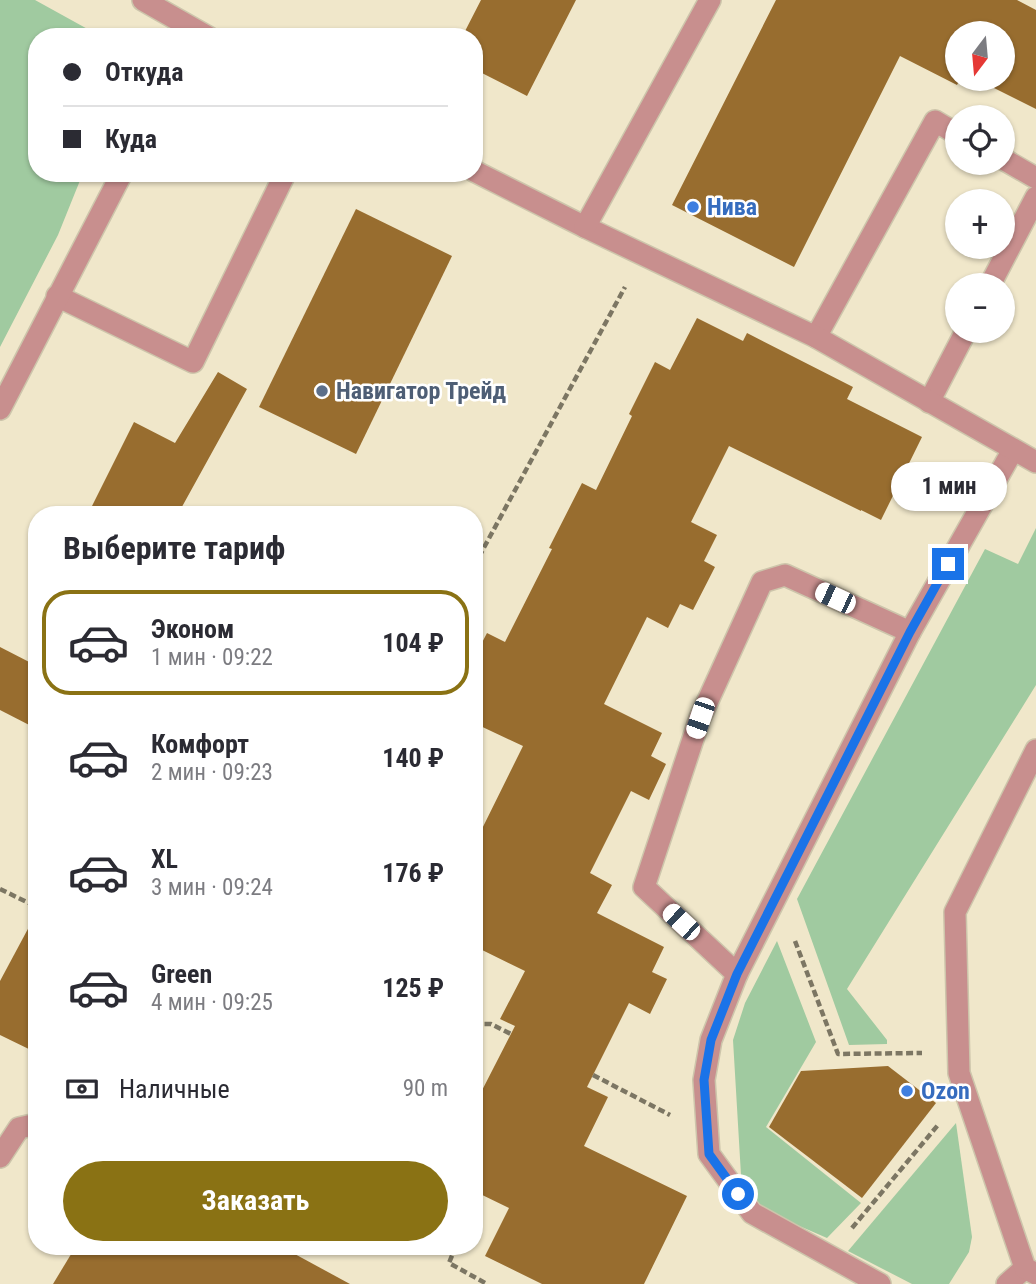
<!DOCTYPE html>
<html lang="ru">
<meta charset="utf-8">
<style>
body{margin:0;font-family:"Roboto Condensed",sans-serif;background:#f2f2f3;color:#2b2b33;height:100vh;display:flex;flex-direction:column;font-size:26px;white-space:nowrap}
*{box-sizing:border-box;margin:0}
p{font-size:23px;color:#7c7c81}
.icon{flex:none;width:38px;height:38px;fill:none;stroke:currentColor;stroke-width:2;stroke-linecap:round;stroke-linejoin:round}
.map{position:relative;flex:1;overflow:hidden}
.panel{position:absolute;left:28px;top:506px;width:455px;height:749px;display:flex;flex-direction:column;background:#fff;border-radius:28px;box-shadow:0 2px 5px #0004}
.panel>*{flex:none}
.banner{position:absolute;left:28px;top:28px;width:455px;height:154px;border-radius:28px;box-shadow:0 2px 5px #0004;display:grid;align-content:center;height:154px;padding:0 35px;background:#fff}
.needle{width:46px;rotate:196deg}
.fabs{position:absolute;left:945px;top:21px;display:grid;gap:14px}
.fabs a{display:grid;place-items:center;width:70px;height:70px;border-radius:50%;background:#fff;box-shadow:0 2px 5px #0004;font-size:35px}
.end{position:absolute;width:32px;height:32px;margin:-16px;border:9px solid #1a73e8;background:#fff;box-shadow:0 0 0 4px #fff}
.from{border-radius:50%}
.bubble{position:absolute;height:49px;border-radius:24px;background:#fff;box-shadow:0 2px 5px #0004;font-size:23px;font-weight:700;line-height:49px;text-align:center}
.car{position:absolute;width:21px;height:42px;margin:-21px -10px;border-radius:9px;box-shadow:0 0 5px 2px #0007;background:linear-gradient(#fff 24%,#345 0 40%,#fff 0 76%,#345 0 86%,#fff 0)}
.banner b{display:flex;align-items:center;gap:24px;height:66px;font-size:26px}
.banner b+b{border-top:2px solid #e1e1e2}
.banner i{width:18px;height:18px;background:#2b2b33}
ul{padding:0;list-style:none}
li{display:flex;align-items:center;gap:21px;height:105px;margin:0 14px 10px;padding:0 21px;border:4px solid transparent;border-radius:28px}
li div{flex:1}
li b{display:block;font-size:26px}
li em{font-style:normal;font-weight:700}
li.selected{border-color:#8a7214}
li>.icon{width:63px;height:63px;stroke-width:1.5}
h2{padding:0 35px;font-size:32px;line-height:84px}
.pay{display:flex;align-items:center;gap:18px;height:77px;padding:0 35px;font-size:26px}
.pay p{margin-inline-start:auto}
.action{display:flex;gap:14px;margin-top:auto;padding:14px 35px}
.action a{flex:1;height:80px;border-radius:42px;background:#8a7214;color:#fff;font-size:28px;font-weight:700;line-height:80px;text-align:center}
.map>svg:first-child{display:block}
</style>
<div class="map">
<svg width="1036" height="1284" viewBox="0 0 1036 1284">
<rect width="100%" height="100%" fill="#f0e7ca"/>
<g fill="#a0caa0">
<path d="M 0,0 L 35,0 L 102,37 L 37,37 L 37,173 L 83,173 L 58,235 L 0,347 Z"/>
<path d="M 1036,528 L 1036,685 L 847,989 L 887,1040 L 887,1044 L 849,1045 L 797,899 L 985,549 L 1018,564 Z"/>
<path d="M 777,941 L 816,1042 L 766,1127 L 861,1203 L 827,1238 L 760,1209 L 741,1175 L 733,1040 L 745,1003 Z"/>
<path d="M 956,1123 L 972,1237 L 969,1252 L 949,1284 L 912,1284 L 848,1251 Z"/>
</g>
<g fill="#986d2f">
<path d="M 481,0 L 576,0 L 527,96 L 474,69 L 474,37 L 462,37 Z"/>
<path d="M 776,0 L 1017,0 L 1036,10 L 1036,109 L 976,79 L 1003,79 L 1003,33 L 957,33 L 957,79 L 960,79 L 957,85 L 900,56 L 794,267 L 672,205 Z"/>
<path d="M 356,209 L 452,256 L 356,454 L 259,407 Z"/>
<path d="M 697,318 L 743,341 L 747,333 L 853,387 L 847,399 L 922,437 L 881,520 L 861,510 L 861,511 L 729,446 L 691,522 L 717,535 L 704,561 L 715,567 L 693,610 L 680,604 L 668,628 L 647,617 L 604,704 L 662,733 L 651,756 L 666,764 L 649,800 L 631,791 L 590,873 L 612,885 L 597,913 L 664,947 L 652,972 L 667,979 L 650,1014 L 629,1003 L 587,1087 L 608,1097 L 584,1146 L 687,1196 L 644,1284 L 542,1284 L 485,1256 L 509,1208 L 474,1191 L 474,1106 L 515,1026 L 500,1019 L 525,971 L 474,946 L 474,845 L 523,746 L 474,723 L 474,658 L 487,633 L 505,642 L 552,549 L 549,548 L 582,483 L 596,490 L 632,416 L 629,414 L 655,362 L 670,370 Z"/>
<path d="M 218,372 L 247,389 L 178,514 L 88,514 L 134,422 L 175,443 Z"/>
<path d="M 0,647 L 37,666 L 37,729 L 0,710 Z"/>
<path d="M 37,912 L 37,1053 L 0,1035 L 0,981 Z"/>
<path d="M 888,1066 L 936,1103 L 862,1198 L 769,1127 L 801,1071 Z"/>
<path d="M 76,1246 L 280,1246 L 350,1284 L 53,1284 Z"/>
</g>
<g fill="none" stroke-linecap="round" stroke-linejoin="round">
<g stroke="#cdc5ab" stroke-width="24">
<g id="lane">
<path d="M 1003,159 L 1036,178"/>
<path d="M 990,285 L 1036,197"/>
<path d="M 57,296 L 193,362 L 283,178"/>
<path d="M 816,337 L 935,121 L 957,134"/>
<path d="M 929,402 L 966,331"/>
<path d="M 0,409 L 122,173"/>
<path d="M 737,974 L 910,632"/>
<path d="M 0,1157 L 19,1128 L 37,1124"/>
<path d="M 880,1284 L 752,1213 L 709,1154 L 704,1080 L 711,1040 L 737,974 L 644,887 L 700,718 L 762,582 L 785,575 L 910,632 L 1013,450"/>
<path d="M 1007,1284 L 1025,1268"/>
</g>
</g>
<g stroke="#cdc5ab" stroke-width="24">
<g id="street">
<path d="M 143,0 L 208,37"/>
<path d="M 474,171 L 585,227 L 816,337 L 1036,462"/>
<path d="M 585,227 L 710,0"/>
<path d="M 1036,750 L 955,912 L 959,1073 L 1025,1268 L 1036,1274"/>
</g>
</g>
<g stroke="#7c7663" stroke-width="4.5" stroke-dasharray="7 3.5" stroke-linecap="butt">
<path d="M 474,566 L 625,287"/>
<path d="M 0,889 L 37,907"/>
<path d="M 795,941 L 838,1054 L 922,1053"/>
<path d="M 474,1024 L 491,1024 L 511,1034"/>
<path d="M 593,1075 L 670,1115"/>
<path d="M 852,1228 L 938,1125"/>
<path d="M 456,1246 L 449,1263 L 487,1284"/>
</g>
<use href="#lane" stroke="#c88f8e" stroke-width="21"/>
<use href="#street" stroke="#c88f8e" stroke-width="21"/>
</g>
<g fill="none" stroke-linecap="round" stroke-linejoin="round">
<path stroke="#1a73e8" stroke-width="9" d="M 738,1194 L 709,1154 L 704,1080 L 711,1040 L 737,974 L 910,632 L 948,564"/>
</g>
<g fill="#3f7fe0" stroke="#fff" stroke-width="2.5">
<circle cx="693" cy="207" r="7"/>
<circle cx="907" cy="1091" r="7"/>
</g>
<circle fill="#5c6f8a" stroke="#fff" stroke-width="2.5" cx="322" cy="391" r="7"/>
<g text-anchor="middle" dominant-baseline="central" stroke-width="5" stroke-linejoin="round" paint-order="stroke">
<g font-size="24" font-weight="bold" fill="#366cbe" stroke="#fff" text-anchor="start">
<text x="707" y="207">Нива</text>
<text x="921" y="1091">Ozon</text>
</g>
<g font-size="24" font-weight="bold" fill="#4e5e75" stroke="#fff" text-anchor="start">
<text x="336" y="391">Навигатор Трейд</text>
</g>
</g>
</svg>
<div class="fabs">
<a><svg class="needle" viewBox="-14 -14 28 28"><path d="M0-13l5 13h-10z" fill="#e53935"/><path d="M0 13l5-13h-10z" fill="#7c7c81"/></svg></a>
<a><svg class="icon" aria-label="locate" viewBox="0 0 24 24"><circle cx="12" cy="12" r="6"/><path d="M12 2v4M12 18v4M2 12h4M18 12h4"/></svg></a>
<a>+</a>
<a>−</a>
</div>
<i class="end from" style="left:738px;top:1194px"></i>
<i class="end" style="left:948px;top:564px"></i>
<div class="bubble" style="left:891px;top:462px;width:116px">1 мин</div>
<i class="car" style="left:835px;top:598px;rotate:295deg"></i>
<i class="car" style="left:700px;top:718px;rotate:199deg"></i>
<i class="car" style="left:681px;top:922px;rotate:313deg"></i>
<div class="banner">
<b><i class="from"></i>Откуда</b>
<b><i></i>Куда</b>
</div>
<section class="panel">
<h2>Выберите тариф</h2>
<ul>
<li class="selected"><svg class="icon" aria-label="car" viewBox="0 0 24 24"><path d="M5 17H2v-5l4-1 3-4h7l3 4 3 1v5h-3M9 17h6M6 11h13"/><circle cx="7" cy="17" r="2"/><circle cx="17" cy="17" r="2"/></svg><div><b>Эконом</b><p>1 мин · 09:22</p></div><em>104 ₽</em></li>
<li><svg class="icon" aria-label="car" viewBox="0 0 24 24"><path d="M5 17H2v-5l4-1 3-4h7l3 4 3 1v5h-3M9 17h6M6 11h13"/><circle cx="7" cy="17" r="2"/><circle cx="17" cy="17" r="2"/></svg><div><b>Комфорт</b><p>2 мин · 09:23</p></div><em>140 ₽</em></li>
<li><svg class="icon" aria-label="car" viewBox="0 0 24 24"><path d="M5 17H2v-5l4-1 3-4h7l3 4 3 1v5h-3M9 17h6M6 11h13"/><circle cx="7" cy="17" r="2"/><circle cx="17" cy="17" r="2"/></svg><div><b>XL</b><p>3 мин · 09:24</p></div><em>176 ₽</em></li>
<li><svg class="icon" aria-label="car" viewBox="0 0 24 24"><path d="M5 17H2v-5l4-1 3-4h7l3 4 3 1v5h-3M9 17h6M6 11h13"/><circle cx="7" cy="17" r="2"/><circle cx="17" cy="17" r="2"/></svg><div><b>Green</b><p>4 мин · 09:25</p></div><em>125 ₽</em></li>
</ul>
<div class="pay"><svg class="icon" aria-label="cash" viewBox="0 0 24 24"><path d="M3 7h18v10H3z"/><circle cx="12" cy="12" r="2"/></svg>Наличные<p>90 m</p></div>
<div class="action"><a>Заказать</a></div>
</section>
</div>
